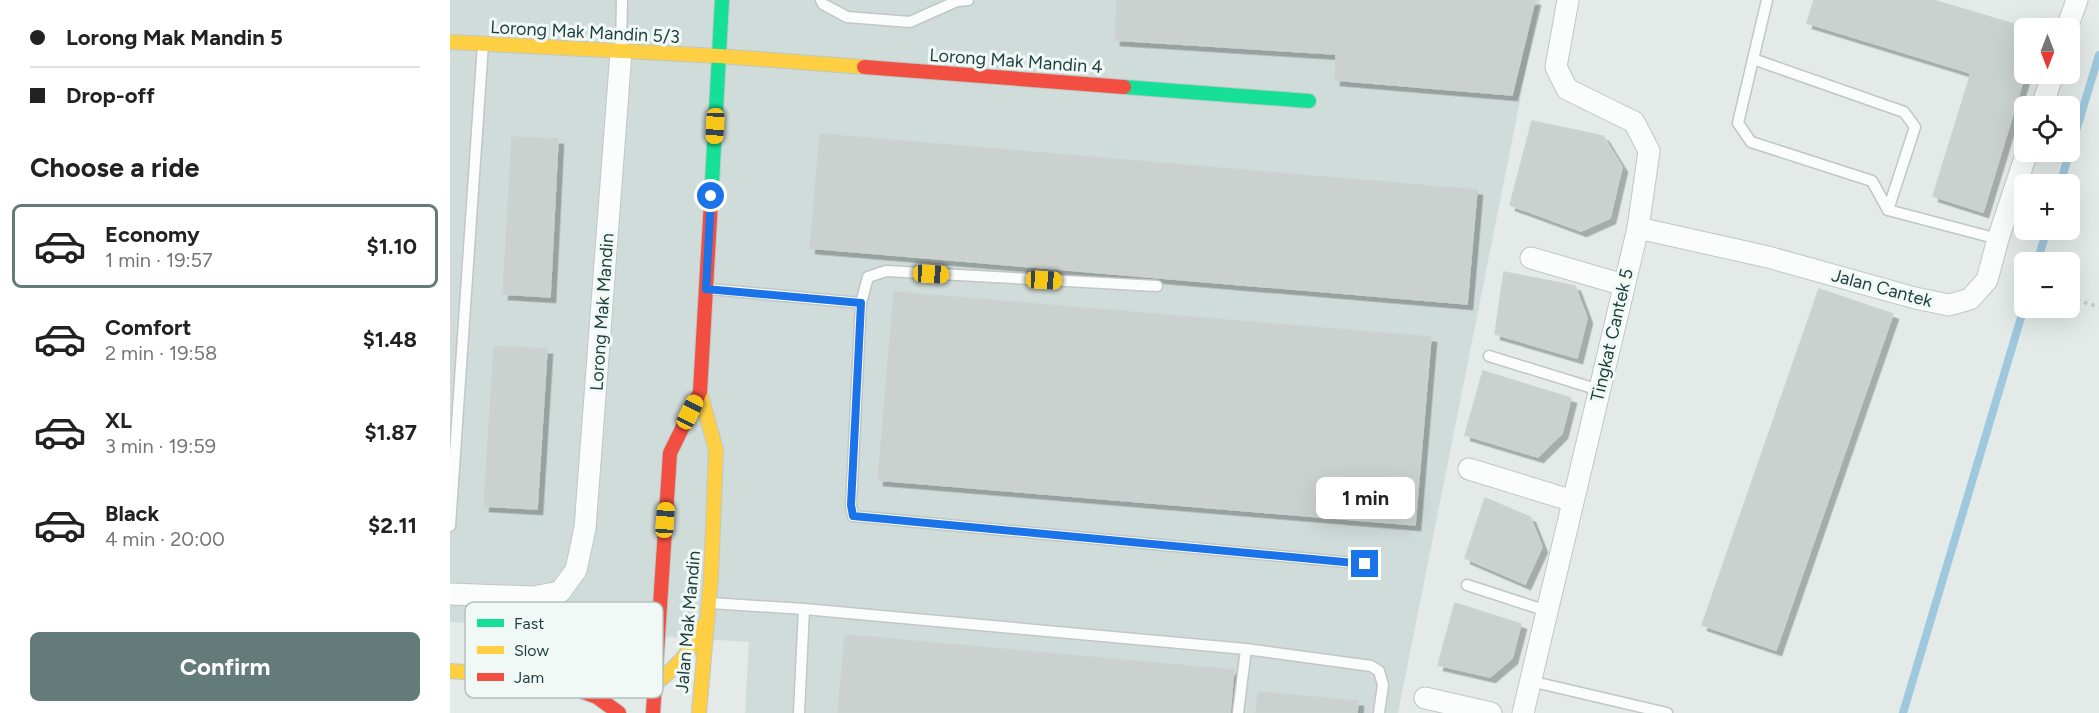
<!DOCTYPE html>
<meta charset="utf-8">
<style>
body{margin:0;font-family:Figtree,sans-serif;background:#f6f6f6;color:#222;height:100vh;display:flex;flex-direction:column;font-size:22px;white-space:nowrap}
*{box-sizing:border-box;margin:0}
p{font-size:20px;color:#767676}
.icon{flex:none;width:33px;height:33px;fill:none;stroke:currentColor;stroke-width:2;stroke-linecap:round;stroke-linejoin:round}
.map{position:relative;flex:1;overflow:hidden}
.side{display:flex;flex-direction:column;background:#fff;width:450px}
.side>*{flex:none}
.guide{display:grid;align-content:center;height:132px;padding:0 30px;background:#fff}
.needle{width:39px;rotate:180deg}
.tools{position:absolute;left:1564px;top:18px;display:grid;gap:12px}
.tools a{display:grid;place-items:center;width:66px;height:66px;border-radius:9px;background:#fff;box-shadow:0 6px 24px #0002;font-size:30px}
.end{position:absolute;width:27px;height:27px;margin:-14px;border:8px solid #1a73e8;background:#fff;box-shadow:0 0 0 3px #fff}
.from{border-radius:50%}
.bubble{position:absolute;height:42px;border-radius:9px;background:#fff;box-shadow:0 6px 24px #0002;font-size:20px;font-weight:700;line-height:42px;text-align:center}
.car{position:absolute;width:18px;height:36px;margin:-18px -9px;border-radius:8px;box-shadow:0 0 4px 2px #0007;background:linear-gradient(#f5c518 24%,#345 0 40%,#f5c518 0 76%,#345 0 86%,#f5c518 0)}
.guide b{display:flex;align-items:center;gap:21px;height:57px;font-size:22px}
.guide b+b{border-top:2px solid #e0e0e0}
.guide i{width:15px;height:15px;background:#222}
ul{padding:0;list-style:none}
li{display:flex;align-items:center;gap:18px;height:84px;margin:0 12px 9px;padding:0 18px;border:3px solid transparent;border-radius:9px}
li div{flex:1}
li b{display:block;font-size:22px}
li em{font-style:normal;font-weight:700}
li.on{border-color:#637b79}
li>.icon{width:54px;height:54px;stroke-width:1.5}
h2{padding:0 30px;font-size:27px;line-height:72px}
.button{display:flex;gap:12px;margin-top:auto;padding:12px 30px}
.button a{flex:1;height:69px;border-radius:9px;background:#637b79;color:#fff;font-size:24px;font-weight:700;line-height:69px;text-align:center}
main{display:flex;flex:1;min-height:0}
.map>svg:first-child{display:block}
</style>
<main>
<section class="side">
<div class="guide">
<b><i class="from"></i>Lorong Mak Mandin 5</b>
<b><i></i>Drop-off</b>
</div>
<h2>Choose a ride</h2>
<ul>
<li class="on"><svg class="icon" aria-label="car" viewBox="0 0 24 24"><path d="M5 17H2v-5l4-1 3-4h7l3 4 3 1v5h-3M9 17h6M6 11h13"/><circle cx="7" cy="17" r="2"/><circle cx="17" cy="17" r="2"/></svg><div><b>Economy</b><p>1 min · 19:57</p></div><em>$1.10</em></li>
<li><svg class="icon" aria-label="car" viewBox="0 0 24 24"><path d="M5 17H2v-5l4-1 3-4h7l3 4 3 1v5h-3M9 17h6M6 11h13"/><circle cx="7" cy="17" r="2"/><circle cx="17" cy="17" r="2"/></svg><div><b>Comfort</b><p>2 min · 19:58</p></div><em>$1.48</em></li>
<li><svg class="icon" aria-label="car" viewBox="0 0 24 24"><path d="M5 17H2v-5l4-1 3-4h7l3 4 3 1v5h-3M9 17h6M6 11h13"/><circle cx="7" cy="17" r="2"/><circle cx="17" cy="17" r="2"/></svg><div><b>XL</b><p>3 min · 19:59</p></div><em>$1.87</em></li>
<li><svg class="icon" aria-label="car" viewBox="0 0 24 24"><path d="M5 17H2v-5l4-1 3-4h7l3 4 3 1v5h-3M9 17h6M6 11h13"/><circle cx="7" cy="17" r="2"/><circle cx="17" cy="17" r="2"/></svg><div><b>Black</b><p>4 min · 20:00</p></div><em>$2.11</em></li>
</ul>
<div class="button"><a>Confirm</a></div>
</section>
<div class="map">
<svg width="1649" height="713" viewBox="0 0 1649 713">
<defs>
<filter id="shadow"><feDropShadow dx="5.5" dy="5.5" stdDeviation="0" flood-color="#0004"/></filter>
</defs>
<rect width="100%" height="100%" fill="#e3eae8"/>
<path fill="#d0dcd9" d="M 0,0 L 1090,0 L 948,713 L 295,713 L 299,642 L 0,622 Z"/>
<g fill="none" stroke-linecap="round" stroke-linejoin="round">
<g stroke="#9ec8dd" stroke-width="8">
<path d="M 1610,184 L 1649,55"/>
<path d="M 1587,262 L 1597,230"/>
<path d="M 1453,713 L 1575,304"/>
</g>
</g>
<g fill="#cad1cf" stroke="#cbd3d1" stroke-width="1.5" filter="url(#shadow)">
<path d="M 667,0 L 1085,0 L 1062,95 L 885,80 L 886,54 L 665,40 Z"/>
<path d="M 1364,0 L 1483,0 L 1577,28 L 1575,28 L 1575,74 L 1533,212 L 1483,196 L 1521,73 L 1357,23 Z"/>
<path d="M 1082,121 L 1153,136 L 1172,167 L 1160,218 L 1131,231 L 1060,205 Z"/>
<path d="M 370,134 L 1027,190 L 1017,304 L 360,248 Z"/>
<path d="M 62,137 L 108,139 L 100,297 L 53,294 Z"/>
<path d="M 1054,272 L 1125,286 L 1137,318 L 1127,358 L 1045,334 Z"/>
<path d="M 1369,289 L 1443,314 L 1326,650 L 1252,625 Z"/>
<path d="M 444,292 L 981,337 L 965,525 L 428,480 Z"/>
<path d="M 44,346 L 97,349 L 87,509 L 34,506 Z"/>
<path d="M 1033,371 L 1121,398 L 1112,433 L 1088,457 L 1015,435 Z"/>
<path d="M 1035,498 L 1080,517 L 1092,547 L 1075,584 L 1015,558 Z"/>
<path d="M 1005,603 L 1071,624 L 1062,658 L 1040,677 L 988,665 Z"/>
<path d="M 395,635 L 784,670 L 780,713 L 388,713 Z"/>
<path d="M 808,692 L 908,701 L 907,713 L 806,713 Z"/>
</g>
<g fill="none" stroke-linecap="round" stroke-linejoin="round">
<g stroke="#c0c7c5" stroke-width="13">
<g id="lane">
<path d="M 371,0 L 373,4 L 397,17 L 460,22 L 507,1 L 518,0"/>
<path d="M 1317,0 L 1288,123 L 1301,142 L 1422,181 L 1438,210 L 1548,239"/>
<path d="M 171,49 L 172,0"/>
<path d="M 1303,59 L 1454,112 L 1465,127 L 1438,210"/>
<path d="M 259,289 L 411,303 L 401,505 L 403,516 L 915,564"/>
<path d="M 411,303 L 418,277 L 436,271 L 707,286"/>
<path d="M 1039,356 L 1149,390"/>
<path d="M 0,526 L 33,44"/>
<path d="M 1017,585 L 1097,611"/>
<path d="M 260,603 L 354,609 L 796,649 L 788,713"/>
<path d="M 796,649 L 921,666 L 929,671 L 933,685 L 929,713"/>
<path d="M 1080,681 L 1217,713"/>
<path d="M 349,713 L 354,609"/>
</g>
</g>
<g stroke="#c0c7c5" stroke-width="23">
<g id="street">
<path d="M 1617,28 L 1627,0"/>
<path d="M 1592,106 L 1603,74"/>
<path d="M 1188,228 L 1318,257 L 1465,298 L 1499,305 L 1520,299 L 1537,280 L 1548,239 L 1577,152"/>
<path d="M 1081,258 L 1174,285"/>
<path d="M 1019,469 L 1123,501"/>
<path d="M 0,594 L 83,597 L 110,592 L 126,570 L 135,528 L 171,52"/>
<path d="M 975,698 L 1041,713"/>
<path d="M 1073,713 L 1188,228 L 1199,151 L 1184,122 L 1117,89 L 1106,67 L 1118,0"/>
</g>
</g>
<g stroke="#bec8c6" stroke-width="16">
<g id="fast">
<path d="M 674,87 L 859,101"/>
<path d="M 261,201 L 272,0"/>
</g>
</g>
<g stroke="#bec8c6" stroke-width="16">
<g id="slow">
<path d="M 0,42 L 269,56 L 414,67"/>
<path d="M 130,670 C 177,662 186,652 209,611"/>
<path d="M 0,671 L 204,685"/>
<path d="M 204,685 C 225,668 242,651 253,626"/>
<path d="M 249,713 L 261,578 L 266,450 L 250,392"/>
</g>
</g>
<g stroke="#bec8c6" stroke-width="16">
<g id="jam">
<path d="M 414,67 L 674,87"/>
<path d="M 117,686 L 147,697 L 169,713"/>
<path d="M 203,713 L 220,453 L 250,392 L 261,201"/>
</g>
</g>
<path stroke="#c0cac9" stroke-width="4" stroke-dasharray="3 4.5" stroke-linecap="butt" d="M 1620,298 L 1649,307"/>
<use href="#lane" stroke="#fbfcfc" stroke-width="10"/>
<use href="#street" stroke="#fbfcfc" stroke-width="21"/>
<use href="#fast" stroke="#16e098" stroke-width="14"/>
<use href="#slow" stroke="#ffcf43" stroke-width="14"/>
<use href="#jam" stroke="#f24e42" stroke-width="14"/>
</g>
<g fill="none" stroke-linecap="round" stroke-linejoin="round">
<path stroke="#1a73e8" stroke-width="8" d="M 261,196 L 256,289 L 411,303 L 401,505 L 403,516 L 915,564"/>
</g>
<g text-anchor="middle" dominant-baseline="central" stroke-width="6" stroke-linejoin="round" paint-order="stroke">
<g font-size="18" fill="#1e3f3d" stroke="#f1f9f6">
<text transform="translate(135 32) rotate(3)">Lorong Mak Mandin 5/3</text>
<text transform="translate(566 61) rotate(4)">Lorong Mak Mandin 4</text>
<text transform="translate(1432 288) rotate(15)">Jalan Cantek</text>
<text transform="translate(152 312) rotate(-86)">Lorong Mak Mandin</text>
<text transform="translate(1162 335) rotate(-77)">Tingkat Cantek 5</text>
<text transform="translate(238 622) rotate(-85)">Jalan Mak Mandin</text>
</g>
</g>
<rect x="15" y="602" width="198" height="96" rx="9" fill="#f1f9f6" stroke="#b2c1be" stroke-width="1.5"/>
<rect x="27" y="619" width="27" height="8" fill="#16e098"/>
<rect x="27" y="646" width="27" height="8" fill="#ffcf43"/>
<rect x="27" y="673" width="27" height="8" fill="#f24e42"/>
<g font-size="16" fill="#1e3f3d">
<text x="64" y="629">Fast</text>
<text x="64" y="656">Slow</text>
<text x="64" y="683">Jam</text>
</g>
</svg>
<div class="tools">
<a><svg class="needle" viewBox="-14 -14 28 28"><path d="M0-13l5 13h-10z" fill="#e53935"/><path d="M0 13l5-13h-10z" fill="#767676"/></svg></a>
<a><svg class="icon" aria-label="locate" viewBox="0 0 24 24"><circle cx="12" cy="12" r="6"/><path d="M12 2v4M12 18v4M2 12h4M18 12h4"/></svg></a>
<a>+</a>
<a>−</a>
</div>
<i class="end from" style="left:261px;top:196px"></i>
<i class="end" style="left:915px;top:564px"></i>
<div class="bubble" style="left:866px;top:477px;width:99px">1 min</div>
<i class="car" style="left:265px;top:126px;rotate:183deg"></i>
<i class="car" style="left:481px;top:274px;rotate:93deg"></i>
<i class="car" style="left:594px;top:280px;rotate:93deg"></i>
<i class="car" style="left:240px;top:412px;rotate:26deg"></i>
<i class="car" style="left:215px;top:520px;rotate:4deg"></i>
</div>
</main>
